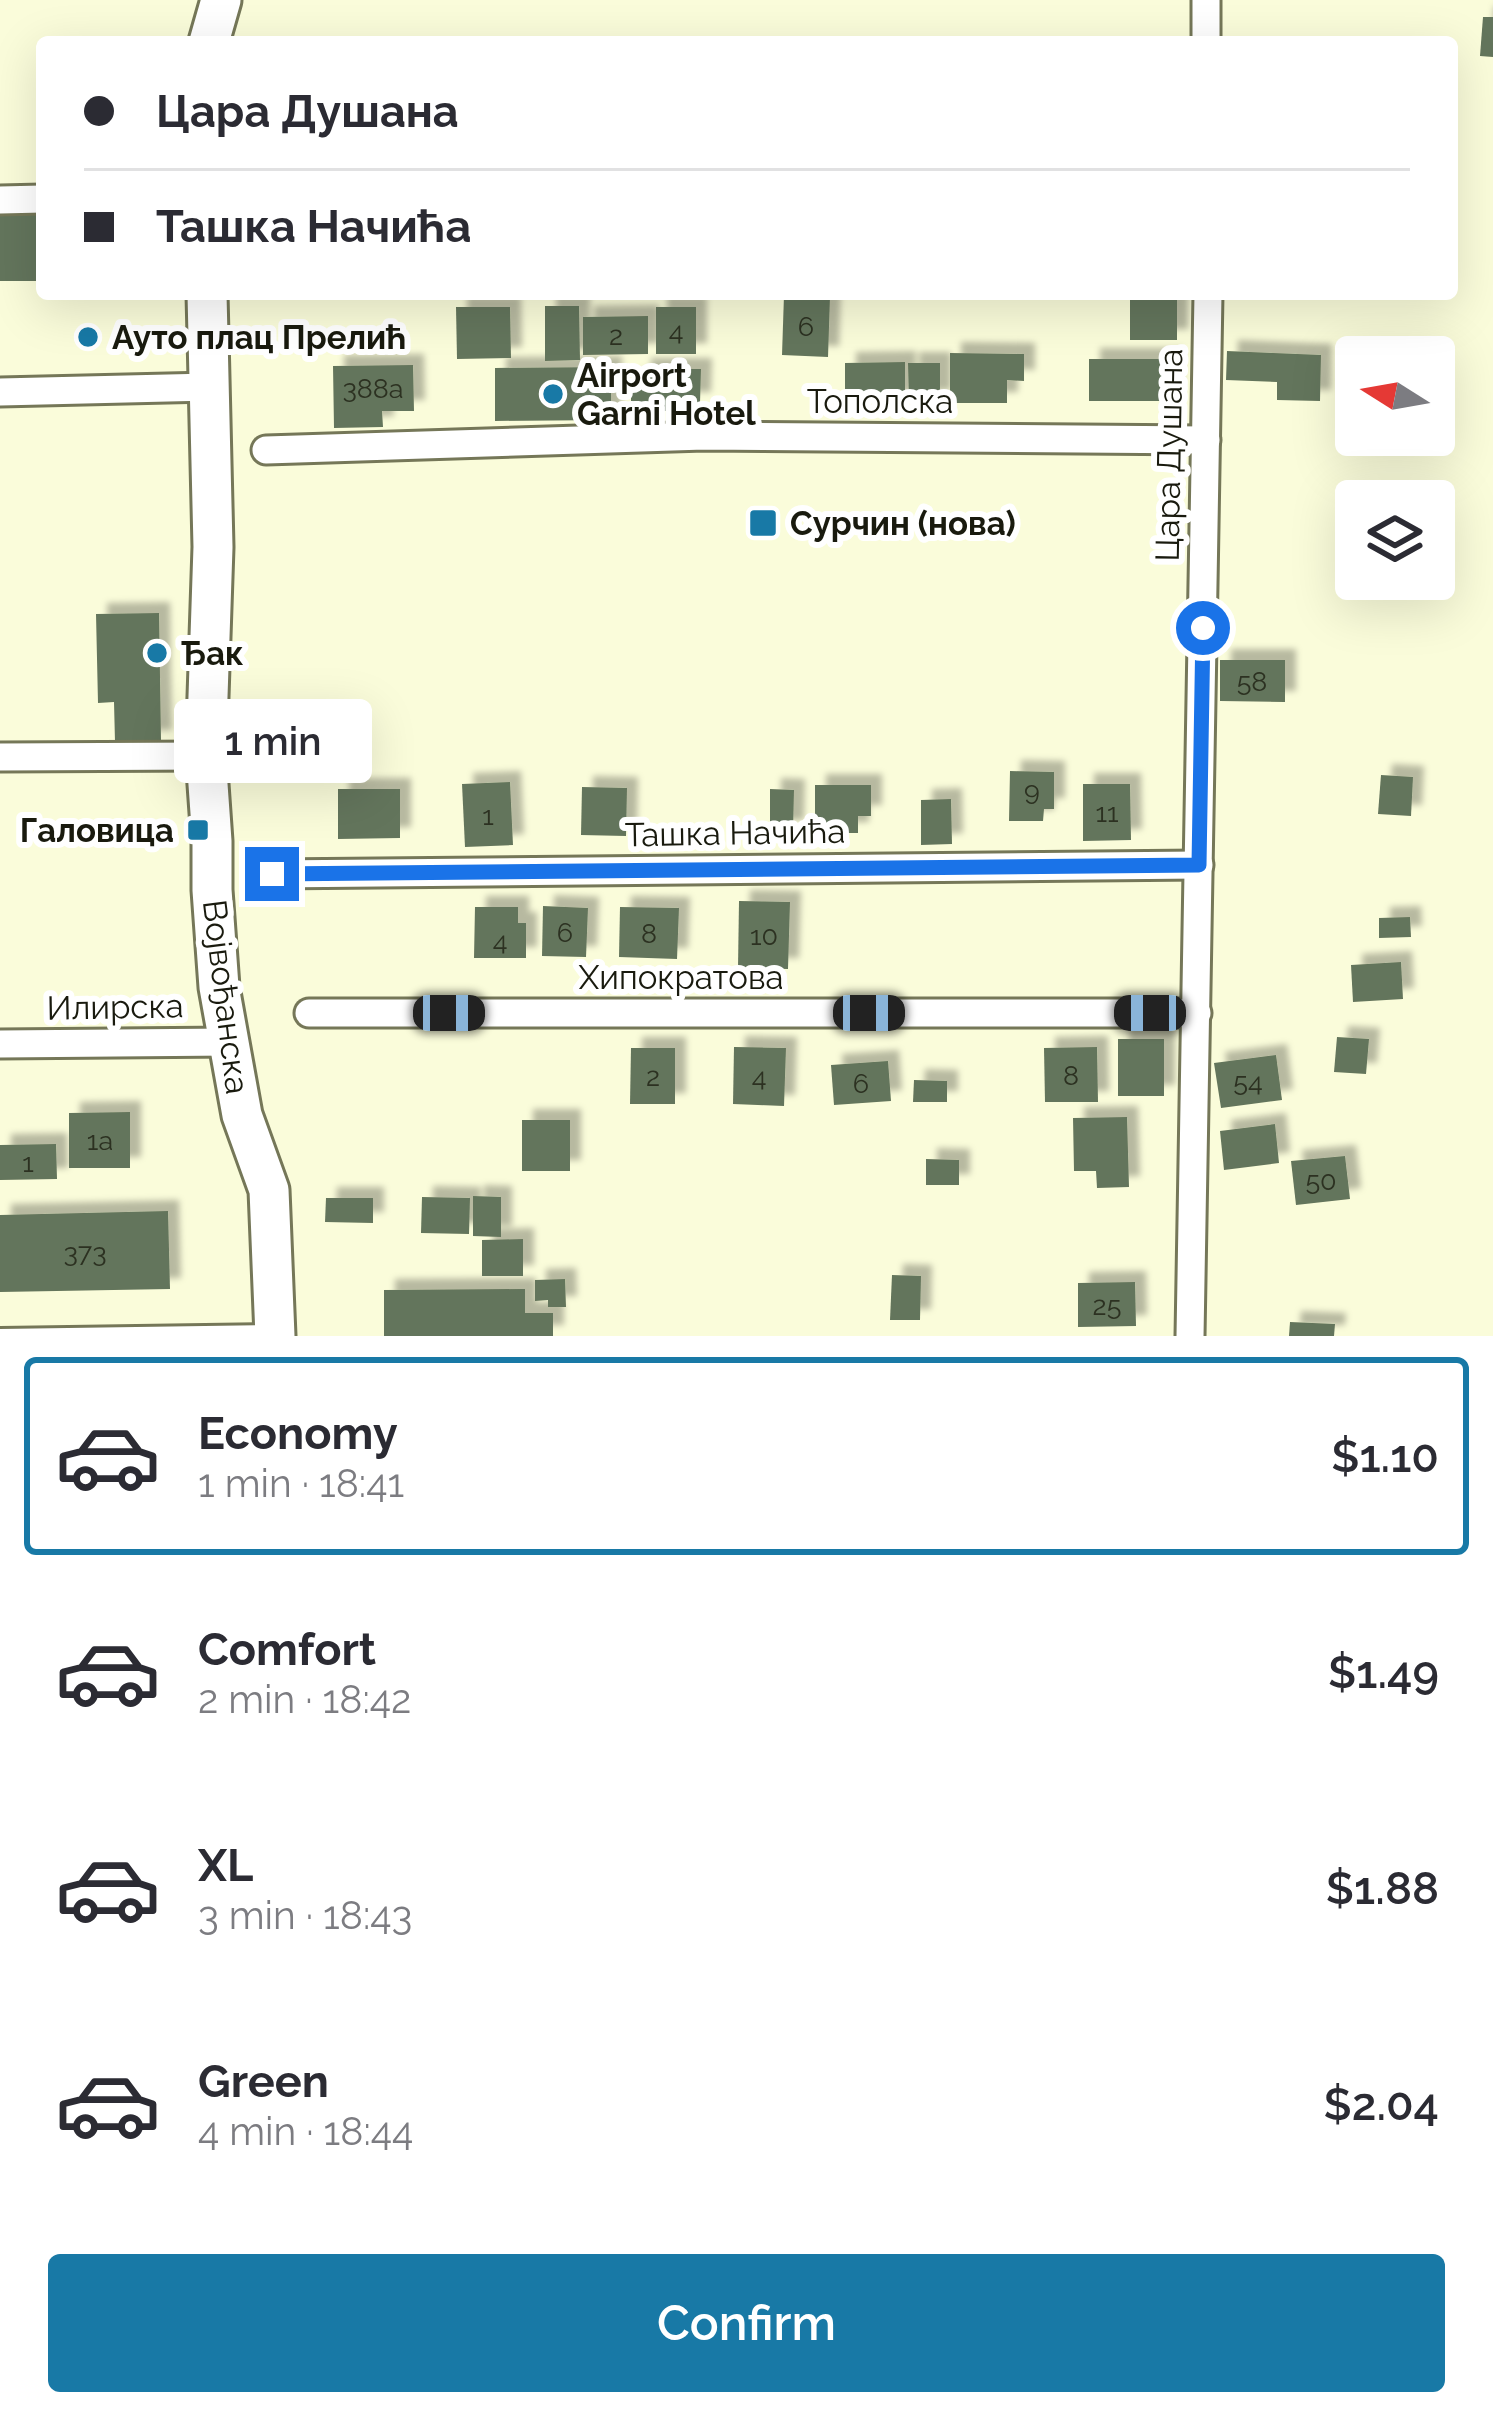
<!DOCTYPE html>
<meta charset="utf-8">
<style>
body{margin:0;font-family:Raleway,sans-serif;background:#f2f2f3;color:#2b2b33;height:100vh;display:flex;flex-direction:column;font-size:45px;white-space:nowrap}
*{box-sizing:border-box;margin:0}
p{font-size:39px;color:#7c7c81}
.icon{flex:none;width:66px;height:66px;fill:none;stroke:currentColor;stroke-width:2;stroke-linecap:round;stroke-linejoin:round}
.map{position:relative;height:1336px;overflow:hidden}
.panel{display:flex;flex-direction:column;background:#fff;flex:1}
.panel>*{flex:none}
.banner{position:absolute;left:36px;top:36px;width:1422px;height:264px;border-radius:12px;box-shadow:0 12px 48px #0002;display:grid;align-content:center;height:264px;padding:0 48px;background:#fff}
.needle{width:78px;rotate:281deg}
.tools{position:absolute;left:1335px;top:336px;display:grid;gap:24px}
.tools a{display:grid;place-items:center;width:120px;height:120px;border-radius:12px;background:#fff;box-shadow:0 12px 48px #0002;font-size:60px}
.end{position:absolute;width:54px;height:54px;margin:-27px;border:15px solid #1a73e8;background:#fff;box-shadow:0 0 0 6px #fff}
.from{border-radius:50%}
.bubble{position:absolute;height:84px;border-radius:12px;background:#fff;box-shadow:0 12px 48px #0002;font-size:39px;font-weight:600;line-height:84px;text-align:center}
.car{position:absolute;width:36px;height:72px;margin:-36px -18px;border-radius:15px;box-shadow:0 0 9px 3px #0007;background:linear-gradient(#222 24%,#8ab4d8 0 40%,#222 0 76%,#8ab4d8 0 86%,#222 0)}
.banner b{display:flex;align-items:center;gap:42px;height:114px;font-size:45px}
.banner b+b{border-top:3px solid #e1e1e2}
.banner i{width:30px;height:30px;background:#2b2b33}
ul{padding:21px 0 0;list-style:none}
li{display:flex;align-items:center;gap:36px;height:198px;margin:0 24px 18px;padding:0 24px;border:6px solid transparent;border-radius:12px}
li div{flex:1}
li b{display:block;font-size:45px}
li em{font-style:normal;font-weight:600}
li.active{border-color:#1879a6}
li>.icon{width:108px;height:108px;stroke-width:1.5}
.cta{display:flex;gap:24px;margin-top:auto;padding:24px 48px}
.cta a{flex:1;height:138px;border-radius:12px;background:#1879a6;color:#fff;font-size:48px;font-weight:600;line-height:138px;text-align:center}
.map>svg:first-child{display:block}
</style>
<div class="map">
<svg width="1493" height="1336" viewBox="0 0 1493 1336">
<defs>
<filter id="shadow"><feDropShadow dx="11" dy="-11" stdDeviation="3" flood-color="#0004"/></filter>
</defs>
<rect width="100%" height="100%" fill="#fafcda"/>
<g fill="#64755b" filter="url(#shadow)">
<path d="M 1483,17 L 1493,17 L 1493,57 L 1480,56 Z"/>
<path d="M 42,210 L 42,281 L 0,281 L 0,211 Z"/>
<rect x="1130" y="294" width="47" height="46"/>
<path d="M 784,295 L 830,297 L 828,357 L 782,355 Z"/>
<path d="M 545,306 L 579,306 L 580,360 L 545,361 Z"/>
<path d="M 456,307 L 510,307 L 511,358 L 457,359 Z"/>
<rect x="656" y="307" width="40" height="47"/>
<path d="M 648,316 L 648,354 L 583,355 L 583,317 Z"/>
<path d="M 1227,351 L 1321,355 L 1320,401 L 1277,400 L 1277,382 L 1226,380 Z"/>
<path d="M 950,353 L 1024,354 L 1024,381 L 1007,380 L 1007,403 L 950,403 Z"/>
<rect x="1089" y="359" width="83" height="42"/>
<path d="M 905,362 L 905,403 L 845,403 L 845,363 Z"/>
<path d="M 908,363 L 940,363 L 940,401 L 909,402 Z"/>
<path d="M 413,365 L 414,411 L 382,411 L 383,427 L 334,428 L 333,366 Z"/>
<path d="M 611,367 L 611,420 L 495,421 L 495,368 Z"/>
<path d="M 640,369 L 701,369 L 700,403 L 676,403 L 676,411 L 631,411 L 631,380 L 640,380 Z"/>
<path d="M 159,613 L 161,741 L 115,742 L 114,702 L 98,703 L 96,614 Z"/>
<path d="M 1220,660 L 1285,660 L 1285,702 L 1220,701 Z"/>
<path d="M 1010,771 L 1054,772 L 1054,809 L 1044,809 L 1043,821 L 1009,821 Z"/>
<path d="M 1381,775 L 1413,777 L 1411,816 L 1378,814 Z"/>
<path d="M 510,782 L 513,845 L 465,847 L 462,784 Z"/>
<path d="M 1083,784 L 1130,784 L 1131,840 L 1083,841 Z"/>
<path d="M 815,785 L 871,785 L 871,816 L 858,816 L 858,833 L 815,833 Z"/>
<path d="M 582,787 L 627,788 L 626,836 L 581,835 Z"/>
<path d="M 338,789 L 400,789 L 400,838 L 338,839 Z"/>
<path d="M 770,789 L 794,790 L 793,831 L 770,831 Z"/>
<path d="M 951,799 L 952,844 L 921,845 L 921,800 Z"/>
<path d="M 739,901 L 790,902 L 788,969 L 738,968 Z"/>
<path d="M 543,906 L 588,908 L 586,957 L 542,956 Z"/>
<path d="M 475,907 L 518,907 L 518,923 L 526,923 L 526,958 L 474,958 Z"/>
<path d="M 620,907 L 679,908 L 677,959 L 619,957 Z"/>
<path d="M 1410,917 L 1411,937 L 1379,938 L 1379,918 Z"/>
<path d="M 1401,962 L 1403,999 L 1353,1002 L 1351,965 Z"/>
<path d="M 1337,1037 L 1369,1039 L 1366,1074 L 1334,1072 Z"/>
<rect x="1118" y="1039" width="46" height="57"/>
<path d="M 734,1047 L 786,1048 L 784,1106 L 733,1104 Z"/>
<path d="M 1097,1047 L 1098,1102 L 1045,1102 L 1044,1048 Z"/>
<path d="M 631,1048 L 675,1048 L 675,1104 L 630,1104 Z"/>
<path d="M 1276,1055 L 1282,1100 L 1221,1108 L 1214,1063 Z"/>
<path d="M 888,1061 L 891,1101 L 834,1105 L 831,1065 Z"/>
<path d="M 914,1080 L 947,1081 L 947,1102 L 913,1102 Z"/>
<path d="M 130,1112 L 130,1168 L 69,1168 L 69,1113 Z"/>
<path d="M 1127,1117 L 1129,1187 L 1097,1188 L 1096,1171 L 1074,1171 L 1073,1118 Z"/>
<rect x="522" y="1120" width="48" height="51"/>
<path d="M 1275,1124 L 1279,1163 L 1224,1170 L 1220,1131 Z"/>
<path d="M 56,1144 L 57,1179 L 0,1180 L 0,1145 Z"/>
<path d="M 1345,1156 L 1350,1199 L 1296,1205 L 1291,1161 Z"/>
<path d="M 926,1159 L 959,1160 L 959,1185 L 926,1185 Z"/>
<path d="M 473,1196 L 501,1197 L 501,1237 L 473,1236 Z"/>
<path d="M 422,1197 L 470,1198 L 469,1234 L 421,1233 Z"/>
<path d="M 326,1198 L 373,1198 L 373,1223 L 325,1222 Z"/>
<path d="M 168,1211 L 170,1289 L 0,1292 L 0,1215 Z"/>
<path d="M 523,1239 L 523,1276 L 482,1276 L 482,1240 Z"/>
<path d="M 892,1275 L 921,1276 L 920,1320 L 890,1320 Z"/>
<path d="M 565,1279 L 566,1307 L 548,1307 L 548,1300 L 535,1301 L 535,1280 Z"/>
<path d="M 1135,1282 L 1136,1326 L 1078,1327 L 1078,1283 Z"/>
<path d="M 525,1289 L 525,1313 L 553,1313 L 553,1336 L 384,1336 L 384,1290 Z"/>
<path d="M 1290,1322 L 1335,1324 L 1334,1336 L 1289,1336 Z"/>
</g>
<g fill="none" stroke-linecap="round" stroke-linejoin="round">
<g stroke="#757758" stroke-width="20">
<path id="service" d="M 0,1336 L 271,1332"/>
</g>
<g stroke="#757758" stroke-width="33">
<g id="minor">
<path d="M 1206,0 L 1206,42"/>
<path d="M 0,200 L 42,199"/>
<path d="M 0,392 L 210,387"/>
<path d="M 266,450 L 704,436 L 1206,440"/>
<path d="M 0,757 L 206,756"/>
<path d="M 272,874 L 1199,865"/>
<path d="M 309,1013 L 1197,1013"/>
<path d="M 0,1044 L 231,1042"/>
<path d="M 1190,1336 L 1208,294"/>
</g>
</g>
<g stroke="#757758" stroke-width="45">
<g id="secondary">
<path d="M 209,42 L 221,0"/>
<path d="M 207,294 L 213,547 L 206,756 L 212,841 L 212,890 L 219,987 L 242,1115 L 269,1190 L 275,1336"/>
</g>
</g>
<use href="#service" stroke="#fff" stroke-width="14"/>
<use href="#minor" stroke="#fff" stroke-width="27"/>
<use href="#secondary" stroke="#fff" stroke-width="39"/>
</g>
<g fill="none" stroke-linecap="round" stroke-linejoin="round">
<path stroke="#1a73e8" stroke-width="15" d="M 272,874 L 1199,865 L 1203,628"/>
</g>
<g fill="#1879a6" stroke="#fff" stroke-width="4.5">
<circle cx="88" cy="337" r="12"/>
<circle cx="553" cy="394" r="12"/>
<rect x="748" y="508" width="30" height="30" rx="6"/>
<circle cx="157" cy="653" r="12"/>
<rect x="186" y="818" width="24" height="24" rx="6"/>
</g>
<g text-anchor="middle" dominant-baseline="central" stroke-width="12" stroke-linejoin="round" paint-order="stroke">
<g font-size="27" fill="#2c3121">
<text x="806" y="326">6</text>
<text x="676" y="330">4</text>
<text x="616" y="335">2</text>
<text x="373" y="388">388a</text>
<text x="1252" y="681">58</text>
<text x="1032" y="790">9</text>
<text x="1107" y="812">11</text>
<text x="488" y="815">1</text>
<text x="565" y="932">6</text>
<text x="649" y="933">8</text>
<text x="764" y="935">10</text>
<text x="500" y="940">4</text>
<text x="1071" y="1075">8</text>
<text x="653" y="1076">2</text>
<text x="759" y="1076">4</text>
<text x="1248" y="1081">54</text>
<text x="861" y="1083">6</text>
<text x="100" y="1140">1a</text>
<text x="28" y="1162">1</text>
<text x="1321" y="1180">50</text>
<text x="85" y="1252">373</text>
<text x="1107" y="1305">25</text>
</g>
<g font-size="33" font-weight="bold" fill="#191a0e" stroke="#fff" text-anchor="start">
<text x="112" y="337">Ауто плац Прелић</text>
<text x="577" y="375">Airport<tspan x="577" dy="38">Garni Hotel</tspan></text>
<text x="790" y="523">Сурчин (нова)</text>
<text x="181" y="653">Ђак</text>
<text x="174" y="830" text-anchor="end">Галовица</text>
</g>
<g font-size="33" fill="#191a0e" stroke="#fff">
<text x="880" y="401">Тополска</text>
<text transform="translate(1169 455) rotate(-89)">Цара Душана</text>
<text transform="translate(735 833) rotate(-1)">Ташка Начића</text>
<text x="681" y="977">Хипократова</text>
<text transform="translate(226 997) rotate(83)">Војвођанска</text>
<text transform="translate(115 1007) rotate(-1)">Илирска</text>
</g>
</g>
</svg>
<div class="tools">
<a><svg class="needle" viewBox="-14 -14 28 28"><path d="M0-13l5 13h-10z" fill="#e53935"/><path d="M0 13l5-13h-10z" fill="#7c7c81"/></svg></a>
<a><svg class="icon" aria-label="layers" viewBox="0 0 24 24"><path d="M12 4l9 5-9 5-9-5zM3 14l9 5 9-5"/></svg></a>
</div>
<i class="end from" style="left:1203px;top:628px"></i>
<i class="end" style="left:272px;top:874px"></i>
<div class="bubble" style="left:174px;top:699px;width:198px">1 min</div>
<i class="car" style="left:449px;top:1013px;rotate:90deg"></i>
<i class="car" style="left:869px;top:1013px;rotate:90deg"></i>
<i class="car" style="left:1150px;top:1013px;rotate:270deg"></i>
<div class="banner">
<b><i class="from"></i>Цара Душана</b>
<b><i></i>Ташка Начића</b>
</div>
</div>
<section class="panel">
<ul>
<li class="active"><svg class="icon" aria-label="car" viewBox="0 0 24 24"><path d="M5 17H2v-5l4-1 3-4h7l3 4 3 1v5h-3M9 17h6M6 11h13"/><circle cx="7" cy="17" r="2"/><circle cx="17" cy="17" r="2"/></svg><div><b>Economy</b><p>1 min · 18:41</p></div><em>$1.10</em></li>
<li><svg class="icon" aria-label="car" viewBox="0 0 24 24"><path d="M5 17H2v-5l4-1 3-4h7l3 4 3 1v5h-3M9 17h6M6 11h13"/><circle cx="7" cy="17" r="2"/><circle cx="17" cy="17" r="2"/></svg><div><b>Comfort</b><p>2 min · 18:42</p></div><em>$1.49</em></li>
<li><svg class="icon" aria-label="car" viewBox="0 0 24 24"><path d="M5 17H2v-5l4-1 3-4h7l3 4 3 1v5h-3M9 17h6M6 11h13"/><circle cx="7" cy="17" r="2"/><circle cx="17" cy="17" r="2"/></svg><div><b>XL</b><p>3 min · 18:43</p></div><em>$1.88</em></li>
<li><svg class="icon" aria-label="car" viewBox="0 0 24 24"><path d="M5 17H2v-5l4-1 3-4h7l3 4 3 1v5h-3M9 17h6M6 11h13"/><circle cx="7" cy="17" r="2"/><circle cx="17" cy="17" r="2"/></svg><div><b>Green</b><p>4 min · 18:44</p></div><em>$2.04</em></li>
</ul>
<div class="cta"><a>Confirm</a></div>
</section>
